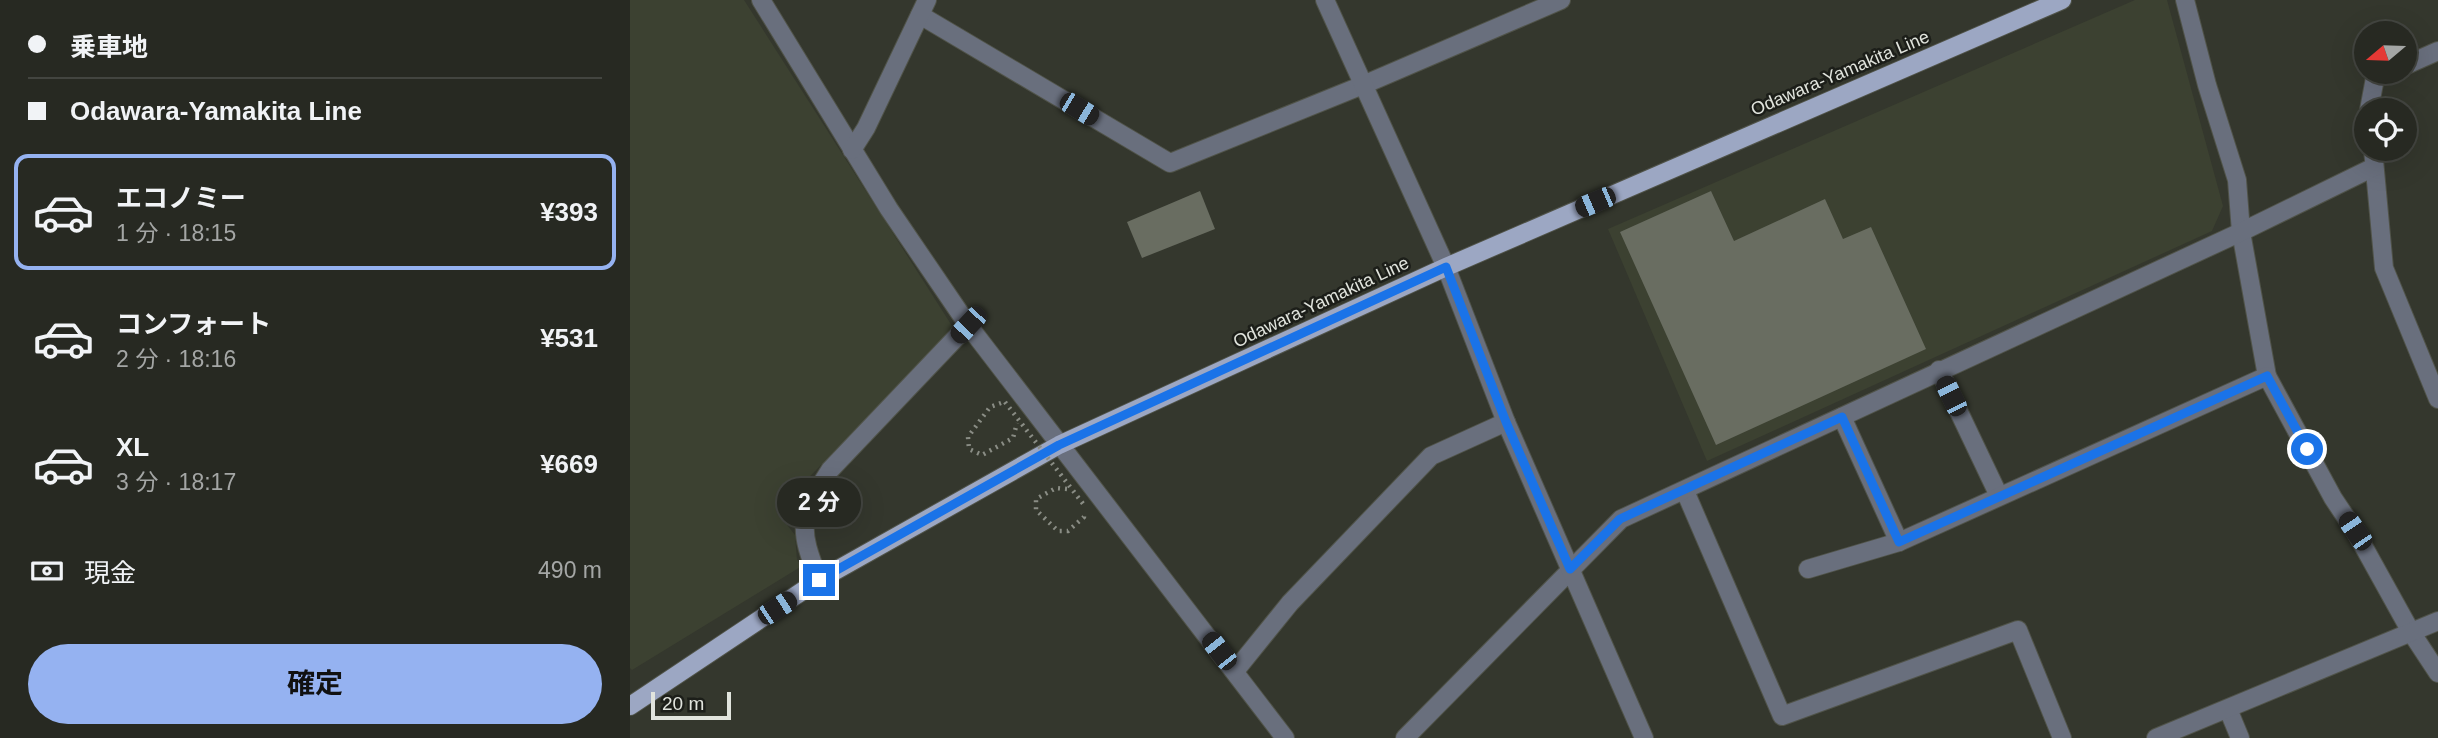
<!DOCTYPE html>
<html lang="ja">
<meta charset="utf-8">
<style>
body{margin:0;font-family:Helvetica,"Noto Sans JP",sans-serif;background:#2f312a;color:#f1f3f6;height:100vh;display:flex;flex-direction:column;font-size:26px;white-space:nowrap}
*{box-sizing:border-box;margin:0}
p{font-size:23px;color:#a4a6a5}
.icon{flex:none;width:38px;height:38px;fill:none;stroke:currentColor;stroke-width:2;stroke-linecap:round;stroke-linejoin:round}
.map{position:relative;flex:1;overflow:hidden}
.panel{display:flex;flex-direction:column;background:#272922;width:630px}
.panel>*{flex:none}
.banner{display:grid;align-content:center;height:154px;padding:0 28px;background:#272922}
.needle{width:46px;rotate:251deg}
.tools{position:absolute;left:1724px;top:21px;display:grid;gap:14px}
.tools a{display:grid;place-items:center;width:63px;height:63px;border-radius:50%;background:#272922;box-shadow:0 7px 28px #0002,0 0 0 2px #434540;font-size:35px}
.scale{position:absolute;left:21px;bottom:18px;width:80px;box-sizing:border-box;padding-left:7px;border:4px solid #e1e4dd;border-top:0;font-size:19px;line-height:24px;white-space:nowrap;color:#e1e4dd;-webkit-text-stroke:5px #1c1e19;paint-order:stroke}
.end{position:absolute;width:32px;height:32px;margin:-16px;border:9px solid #1a73e8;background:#fff;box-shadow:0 0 0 4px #fff}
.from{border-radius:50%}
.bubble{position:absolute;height:49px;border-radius:24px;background:#272922;box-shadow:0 7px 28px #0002,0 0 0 2px #434540;font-size:23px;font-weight:700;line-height:49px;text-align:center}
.car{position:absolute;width:21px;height:42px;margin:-21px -10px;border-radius:9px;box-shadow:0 0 5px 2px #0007;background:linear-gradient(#222 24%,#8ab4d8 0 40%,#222 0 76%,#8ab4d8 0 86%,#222 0)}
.banner b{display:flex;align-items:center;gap:24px;height:66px;font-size:26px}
.banner b+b{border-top:2px solid #434540}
.banner i{width:18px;height:18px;background:#f1f3f6}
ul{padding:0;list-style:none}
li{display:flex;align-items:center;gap:21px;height:116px;margin:0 14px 10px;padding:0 14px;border:4px solid transparent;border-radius:14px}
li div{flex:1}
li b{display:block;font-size:26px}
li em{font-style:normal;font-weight:700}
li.selected{border-color:#95b2f1}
li>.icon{width:63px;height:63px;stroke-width:1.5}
.pay{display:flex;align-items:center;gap:18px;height:77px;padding:0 28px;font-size:26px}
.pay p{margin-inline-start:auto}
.cta{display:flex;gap:14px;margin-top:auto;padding:14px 28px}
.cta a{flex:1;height:80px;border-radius:42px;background:#95b2f1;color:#111;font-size:28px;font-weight:700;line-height:80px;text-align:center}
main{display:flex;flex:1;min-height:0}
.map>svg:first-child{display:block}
</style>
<main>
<section class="panel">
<div class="banner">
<b><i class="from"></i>乗車地</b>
<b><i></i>Odawara-Yamakita Line</b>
</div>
<ul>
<li class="selected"><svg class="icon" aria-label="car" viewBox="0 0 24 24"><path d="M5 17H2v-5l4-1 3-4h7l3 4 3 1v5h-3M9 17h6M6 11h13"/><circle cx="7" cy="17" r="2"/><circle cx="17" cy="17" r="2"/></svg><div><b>エコノミー</b><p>1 分 · 18:15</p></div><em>¥393</em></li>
<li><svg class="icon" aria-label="car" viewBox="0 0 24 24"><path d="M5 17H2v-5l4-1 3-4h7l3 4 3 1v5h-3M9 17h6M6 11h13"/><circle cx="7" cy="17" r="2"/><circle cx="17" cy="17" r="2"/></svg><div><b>コンフォート</b><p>2 分 · 18:16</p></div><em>¥531</em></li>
<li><svg class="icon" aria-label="car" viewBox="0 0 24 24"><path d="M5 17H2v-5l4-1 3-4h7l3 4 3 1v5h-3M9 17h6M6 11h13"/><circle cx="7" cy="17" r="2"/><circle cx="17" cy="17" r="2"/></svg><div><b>XL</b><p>3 分 · 18:17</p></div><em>¥669</em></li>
</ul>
<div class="pay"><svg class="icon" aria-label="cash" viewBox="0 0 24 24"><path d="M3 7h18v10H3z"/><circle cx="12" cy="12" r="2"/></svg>現金<p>490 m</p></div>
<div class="cta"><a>確定</a></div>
</section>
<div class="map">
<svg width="1808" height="738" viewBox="0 0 1808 738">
<rect width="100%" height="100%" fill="#34372d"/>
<g fill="#3c4131">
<path d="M 0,0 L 114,0 L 324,329 L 146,511 L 165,535 L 167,560 L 172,566 L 2,670 L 0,668 Z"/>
<path d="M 1505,0 L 1537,0 L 1593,206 L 1582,231 L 1077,461 L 978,229 Z"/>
</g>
<g fill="#696d61">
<path d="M 570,191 L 585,229 L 512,258 L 497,222 Z"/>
<path d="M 1081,191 L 1104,241 L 1195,199 L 1213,239 L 1241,227 L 1296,349 L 1086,445 L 990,232 Z"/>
</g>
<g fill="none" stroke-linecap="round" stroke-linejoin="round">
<g stroke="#505349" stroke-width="20">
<g id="minor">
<path d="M 131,0 L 259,209 L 338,325 L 655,738"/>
<path d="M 1555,0 L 1577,85 L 1607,180 L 1611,232 L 1637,376 L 1703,498 L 1725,531 L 1781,632 L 1808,673"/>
<path d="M 290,15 L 540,163 L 733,85 L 931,0"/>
<path d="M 1774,66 L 1808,51"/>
<path d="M 1739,110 L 1745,78 L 1760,72"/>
<path d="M 1743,149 L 1754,268 L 1808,399"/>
<path d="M 222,150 L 236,128 L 297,0"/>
<path d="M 1309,370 L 1369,496"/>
<path d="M 1212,417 L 1269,542"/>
<path d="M 1055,491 L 1152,716 L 1388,630 L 1432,738"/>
<path d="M 1178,569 L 1269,542 L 1637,376"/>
<path d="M 189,580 C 168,527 169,519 200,470 L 338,325"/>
<path d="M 605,671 L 660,603 L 801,456 L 876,422"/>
<path d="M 1598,709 L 1610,738"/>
<path d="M 775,738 L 991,519 L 1611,232 L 1744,167"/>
</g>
</g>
<g stroke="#505349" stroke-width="20">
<g id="tertiary">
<path d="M 695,0 L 816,267 L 876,422 L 1014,738"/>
<path d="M 1526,738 L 1808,621"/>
</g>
</g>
<g stroke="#505349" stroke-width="20">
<path id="primary" d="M 0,706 L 189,580 L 429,445 L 816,267 L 1432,0"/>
</g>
<g stroke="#8a8d85" stroke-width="4.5" stroke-dasharray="2 5" stroke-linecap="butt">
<path d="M 371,403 L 360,407 L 338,437 L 339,449 L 352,455 L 383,438 L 387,423"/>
<path d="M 437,489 L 426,488 L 406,499 L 406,510 L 428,531 L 438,531 L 454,517 L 454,513"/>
</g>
<use href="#minor" stroke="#696f7d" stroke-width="18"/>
<use href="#tertiary" stroke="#696f7d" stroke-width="18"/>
<use href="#primary" stroke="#9ca7c3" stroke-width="18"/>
<path stroke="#8a8d85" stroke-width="4.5" stroke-dasharray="2 5" stroke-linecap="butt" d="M 375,402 L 454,505"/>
</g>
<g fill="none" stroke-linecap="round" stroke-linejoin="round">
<path stroke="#1a73e8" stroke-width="9" d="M 189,580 L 429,445 L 816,267 L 876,422 L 940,569 L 990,519 L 1212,417 L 1269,542 L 1637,376 L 1677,449"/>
</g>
<g text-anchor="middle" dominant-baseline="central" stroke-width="5" stroke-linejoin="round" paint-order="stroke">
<g font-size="18" fill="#e1e4dd" stroke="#1c1e19">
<text transform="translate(1210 73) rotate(-23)">Odawara-Yamakita Line</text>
<text transform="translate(691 302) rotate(-25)">Odawara-Yamakita Line</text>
</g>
</g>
</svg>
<div class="tools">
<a><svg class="needle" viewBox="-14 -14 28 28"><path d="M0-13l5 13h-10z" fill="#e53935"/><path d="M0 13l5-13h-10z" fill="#a4a6a5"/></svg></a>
<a><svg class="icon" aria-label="locate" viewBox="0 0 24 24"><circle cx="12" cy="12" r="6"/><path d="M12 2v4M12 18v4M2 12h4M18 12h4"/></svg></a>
</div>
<div class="scale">20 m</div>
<i class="end from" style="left:1677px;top:449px"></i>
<i class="end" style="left:189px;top:580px"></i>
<div class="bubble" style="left:147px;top:478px;width:84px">2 分</div>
<i class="car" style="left:449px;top:109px;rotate:121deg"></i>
<i class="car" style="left:965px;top:202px;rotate:247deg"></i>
<i class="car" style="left:338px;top:325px;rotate:223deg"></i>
<i class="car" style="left:1321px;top:396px;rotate:334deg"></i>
<i class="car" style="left:1725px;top:531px;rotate:326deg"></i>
<i class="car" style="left:147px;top:608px;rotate:57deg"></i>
<i class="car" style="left:589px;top:651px;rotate:322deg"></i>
</div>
</main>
